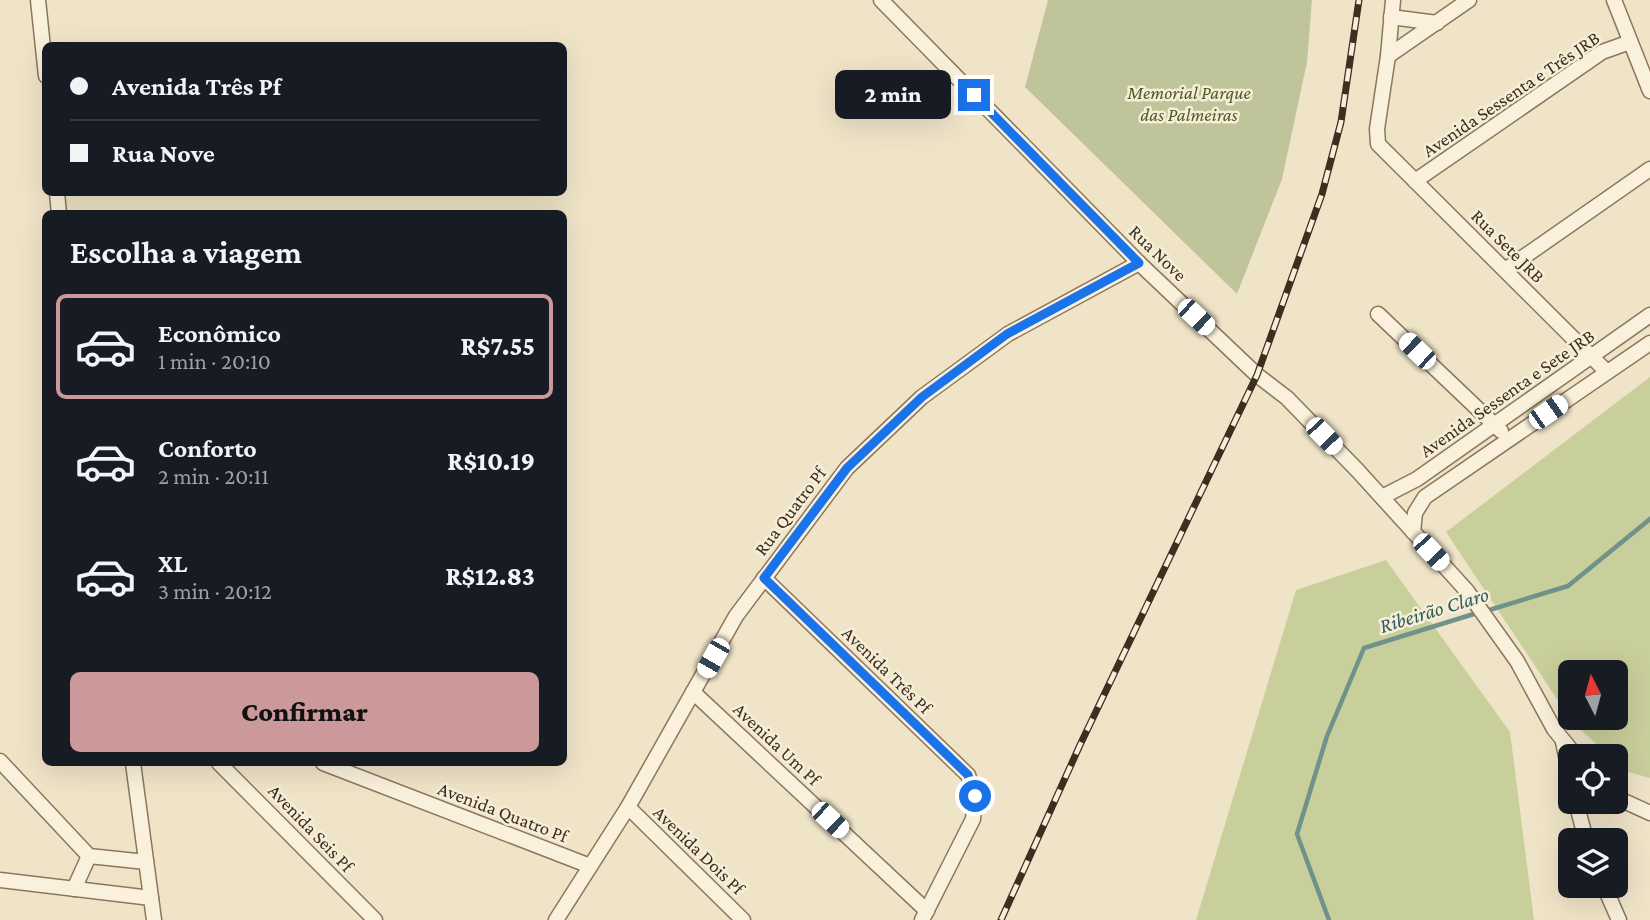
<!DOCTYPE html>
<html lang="pt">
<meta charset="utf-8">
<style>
body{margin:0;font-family:"Crimson Pro",serif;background:#20242c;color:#f1f3f6;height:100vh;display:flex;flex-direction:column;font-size:26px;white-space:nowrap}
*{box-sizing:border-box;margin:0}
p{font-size:23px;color:#9ea1a6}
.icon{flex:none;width:38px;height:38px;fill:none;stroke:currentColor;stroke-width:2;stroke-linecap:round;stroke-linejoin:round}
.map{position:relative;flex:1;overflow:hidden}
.panel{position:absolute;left:42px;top:210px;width:525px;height:556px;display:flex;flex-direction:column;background:#171b24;border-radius:10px;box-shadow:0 7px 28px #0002}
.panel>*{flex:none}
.top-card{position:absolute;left:42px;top:42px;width:525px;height:154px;border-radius:10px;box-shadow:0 7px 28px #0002;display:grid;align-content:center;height:154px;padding:0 28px;background:#171b24}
.needle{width:46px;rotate:354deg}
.fabs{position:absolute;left:1558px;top:660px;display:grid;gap:14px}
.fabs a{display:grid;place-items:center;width:70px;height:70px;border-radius:10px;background:#171b24;box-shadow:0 7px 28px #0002;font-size:35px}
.end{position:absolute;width:32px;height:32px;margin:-16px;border:9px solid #1a73e8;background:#fff;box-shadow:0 0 0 4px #fff}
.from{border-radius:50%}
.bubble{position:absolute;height:49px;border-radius:10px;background:#171b24;box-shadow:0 7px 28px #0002;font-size:23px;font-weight:800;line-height:49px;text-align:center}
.car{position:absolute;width:21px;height:42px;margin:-21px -10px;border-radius:9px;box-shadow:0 0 5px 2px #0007;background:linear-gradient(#fff 24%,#345 0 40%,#fff 0 76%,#345 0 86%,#fff 0)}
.top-card b{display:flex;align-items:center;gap:24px;height:66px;font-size:26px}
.top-card b+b{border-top:2px solid #363941}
.top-card i{width:18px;height:18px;background:#f1f3f6}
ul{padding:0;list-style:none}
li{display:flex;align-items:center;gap:21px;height:105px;margin:0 14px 10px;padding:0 14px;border:4px solid transparent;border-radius:10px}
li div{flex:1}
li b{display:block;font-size:26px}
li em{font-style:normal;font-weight:800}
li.active{border-color:#cc999b}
li>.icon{width:63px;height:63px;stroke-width:1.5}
h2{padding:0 28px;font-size:32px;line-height:84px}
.action{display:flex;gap:14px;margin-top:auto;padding:14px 28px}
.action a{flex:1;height:80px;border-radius:10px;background:#cc999b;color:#111;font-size:28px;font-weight:800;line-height:80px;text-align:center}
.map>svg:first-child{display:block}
</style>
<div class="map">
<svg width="1650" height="920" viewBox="0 0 1650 920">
<rect width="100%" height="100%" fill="#f0e4c8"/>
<g fill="#c9cf9b" fill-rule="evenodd">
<path d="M 1650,377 L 1650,778 L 1628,772 L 1615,760 L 1615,756 L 1610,756 L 1573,723 L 1446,532 ZM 1570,672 L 1615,672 L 1615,718 L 1570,718 Z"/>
<path d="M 1386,560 L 1510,732 L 1534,920 L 1196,920 L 1296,590 Z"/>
</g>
<path fill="#bfc49a" d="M 1048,0 L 1312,0 L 1307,62 L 1282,179 L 1237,294 L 1025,87 Z"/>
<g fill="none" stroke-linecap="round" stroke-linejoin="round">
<g stroke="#6f938a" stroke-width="4.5">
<path d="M 1486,611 L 1568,586 L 1650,519"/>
<path d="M 1329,920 L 1297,834 L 1327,736 L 1364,648 L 1477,613"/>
</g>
<g stroke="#8d765c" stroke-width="17">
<g id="street">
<path d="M 38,0 L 46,76"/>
<path d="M 881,0 L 1139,263 L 1257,375 L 1287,398 L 1358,471 L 1467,591 L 1517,661 L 1554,729 L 1576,756"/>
<path d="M 1393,0 L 1388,56 L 1377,129 L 1378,144 L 1607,372"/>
<path d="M 1614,0 L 1650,91"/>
<path d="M 1391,17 L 1437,23"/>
<path d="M 1388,56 L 1469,0"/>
<path d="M 1415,181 L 1602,52 L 1630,42"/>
<path d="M 57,192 L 59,214"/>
<path d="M 1505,270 L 1650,169"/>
<path d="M 1378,314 L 1501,431"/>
<path d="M 1382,497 L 1417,479 L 1650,315"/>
<path d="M 1413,532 L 1415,513 L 1425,497 L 1650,343"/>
<path d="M 764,578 L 968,775 L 975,796 L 973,819 L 922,920"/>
<path d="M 693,692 L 927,911"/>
<path d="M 1563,742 L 1570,775"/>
<path d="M 0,761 L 89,856 L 146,862"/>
<path d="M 133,763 L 154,920"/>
<path d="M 219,763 L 375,920"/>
<path d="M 323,763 L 590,866"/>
<path d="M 1615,797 L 1650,813"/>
<path d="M 1576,802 L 1586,840"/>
<path d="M 628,807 L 743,920"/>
<path d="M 0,880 L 151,898"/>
<path d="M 1604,886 L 1619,920"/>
<path d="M 74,889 L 89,856"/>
<path d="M 556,920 L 628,807 L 736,616 L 847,468 L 922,397 L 1008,334 L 1139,263"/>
</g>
</g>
<use href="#street" stroke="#faf1dc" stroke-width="14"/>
<g stroke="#3d2e20" stroke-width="7">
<path id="rail" d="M 1001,920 L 1080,745 L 1257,375 L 1322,194 L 1341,122 L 1359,0"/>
</g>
<use href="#rail" stroke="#f7eed8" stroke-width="4.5" stroke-dasharray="13" stroke-linecap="butt"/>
</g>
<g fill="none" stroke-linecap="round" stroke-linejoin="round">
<path stroke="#1a73e8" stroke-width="9" d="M 974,95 L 1139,263 L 1007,334 L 922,397 L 847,468 L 764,578 L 968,775 L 975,796"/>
</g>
<g text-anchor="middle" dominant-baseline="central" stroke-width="5" stroke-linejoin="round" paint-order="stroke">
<g font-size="19" font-style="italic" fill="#4d5a26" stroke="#f7eed8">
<text x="1189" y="92">Memorial Parque<tspan x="1189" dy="22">das Palmeiras</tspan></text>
</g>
<g font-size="19" fill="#3d2e20" stroke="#f7eed8">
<text transform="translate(1511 94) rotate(-34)">Avenida Sessenta e Três JRB</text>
<text transform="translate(1508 246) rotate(45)">Rua Sete JRB</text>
<text transform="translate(1158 253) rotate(44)">Rua Nove</text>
<text transform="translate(1507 393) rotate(-35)">Avenida Sessenta e Sete JRB</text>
<text transform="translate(790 511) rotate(-53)">Rua Quatro Pf</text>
<text transform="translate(887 670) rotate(44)">Avenida Três Pf</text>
<text transform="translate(777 744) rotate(43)">Avenida Um Pf</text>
<text transform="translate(503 812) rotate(21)">Avenida Quatro Pf</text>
<text transform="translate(311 828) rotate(46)">Avenida Seis Pf</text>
<text transform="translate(699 850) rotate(44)">Avenida Dois Pf</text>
</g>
<g font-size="21" font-style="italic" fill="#2f5d5a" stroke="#f7eed8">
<text transform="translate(1434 610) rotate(-17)">Ribeirão Claro</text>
</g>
</g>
</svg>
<div class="fabs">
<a><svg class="needle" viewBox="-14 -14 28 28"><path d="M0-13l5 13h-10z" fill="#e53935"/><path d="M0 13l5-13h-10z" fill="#9ea1a6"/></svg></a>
<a><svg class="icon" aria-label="locate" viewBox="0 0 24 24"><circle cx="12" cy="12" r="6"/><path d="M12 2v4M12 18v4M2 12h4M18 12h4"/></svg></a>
<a><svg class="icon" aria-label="layers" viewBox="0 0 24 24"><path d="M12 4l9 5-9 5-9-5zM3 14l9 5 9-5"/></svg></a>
</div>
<i class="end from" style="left:975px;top:796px"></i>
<i class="end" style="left:974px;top:95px"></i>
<div class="bubble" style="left:835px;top:70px;width:116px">2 min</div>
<i class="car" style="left:1196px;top:317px;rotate:133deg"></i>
<i class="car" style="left:1417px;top:351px;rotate:314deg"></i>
<i class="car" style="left:1548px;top:412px;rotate:55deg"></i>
<i class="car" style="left:1324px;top:436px;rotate:136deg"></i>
<i class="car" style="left:1431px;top:552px;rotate:137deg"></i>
<i class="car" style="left:713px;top:658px;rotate:210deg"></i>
<i class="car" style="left:830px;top:820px;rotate:133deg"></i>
<div class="top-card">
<b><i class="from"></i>Avenida Três Pf</b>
<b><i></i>Rua Nove</b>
</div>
<section class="panel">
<h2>Escolha a viagem</h2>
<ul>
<li class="active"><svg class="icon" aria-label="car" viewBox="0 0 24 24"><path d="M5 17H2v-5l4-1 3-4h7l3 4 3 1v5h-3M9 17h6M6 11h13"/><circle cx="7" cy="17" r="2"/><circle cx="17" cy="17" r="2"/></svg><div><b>Econômico</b><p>1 min · 20:10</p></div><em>R$7.55</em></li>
<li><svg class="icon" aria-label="car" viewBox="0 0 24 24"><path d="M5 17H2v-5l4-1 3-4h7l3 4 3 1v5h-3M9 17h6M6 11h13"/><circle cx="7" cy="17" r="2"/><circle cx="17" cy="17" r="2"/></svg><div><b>Conforto</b><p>2 min · 20:11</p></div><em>R$10.19</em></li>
<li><svg class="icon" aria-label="car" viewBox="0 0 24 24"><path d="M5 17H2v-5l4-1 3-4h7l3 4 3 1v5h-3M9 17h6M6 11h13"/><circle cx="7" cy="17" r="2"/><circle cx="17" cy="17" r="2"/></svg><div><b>XL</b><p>3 min · 20:12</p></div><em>R$12.83</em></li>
</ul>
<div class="action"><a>Confirmar</a></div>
</section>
</div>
